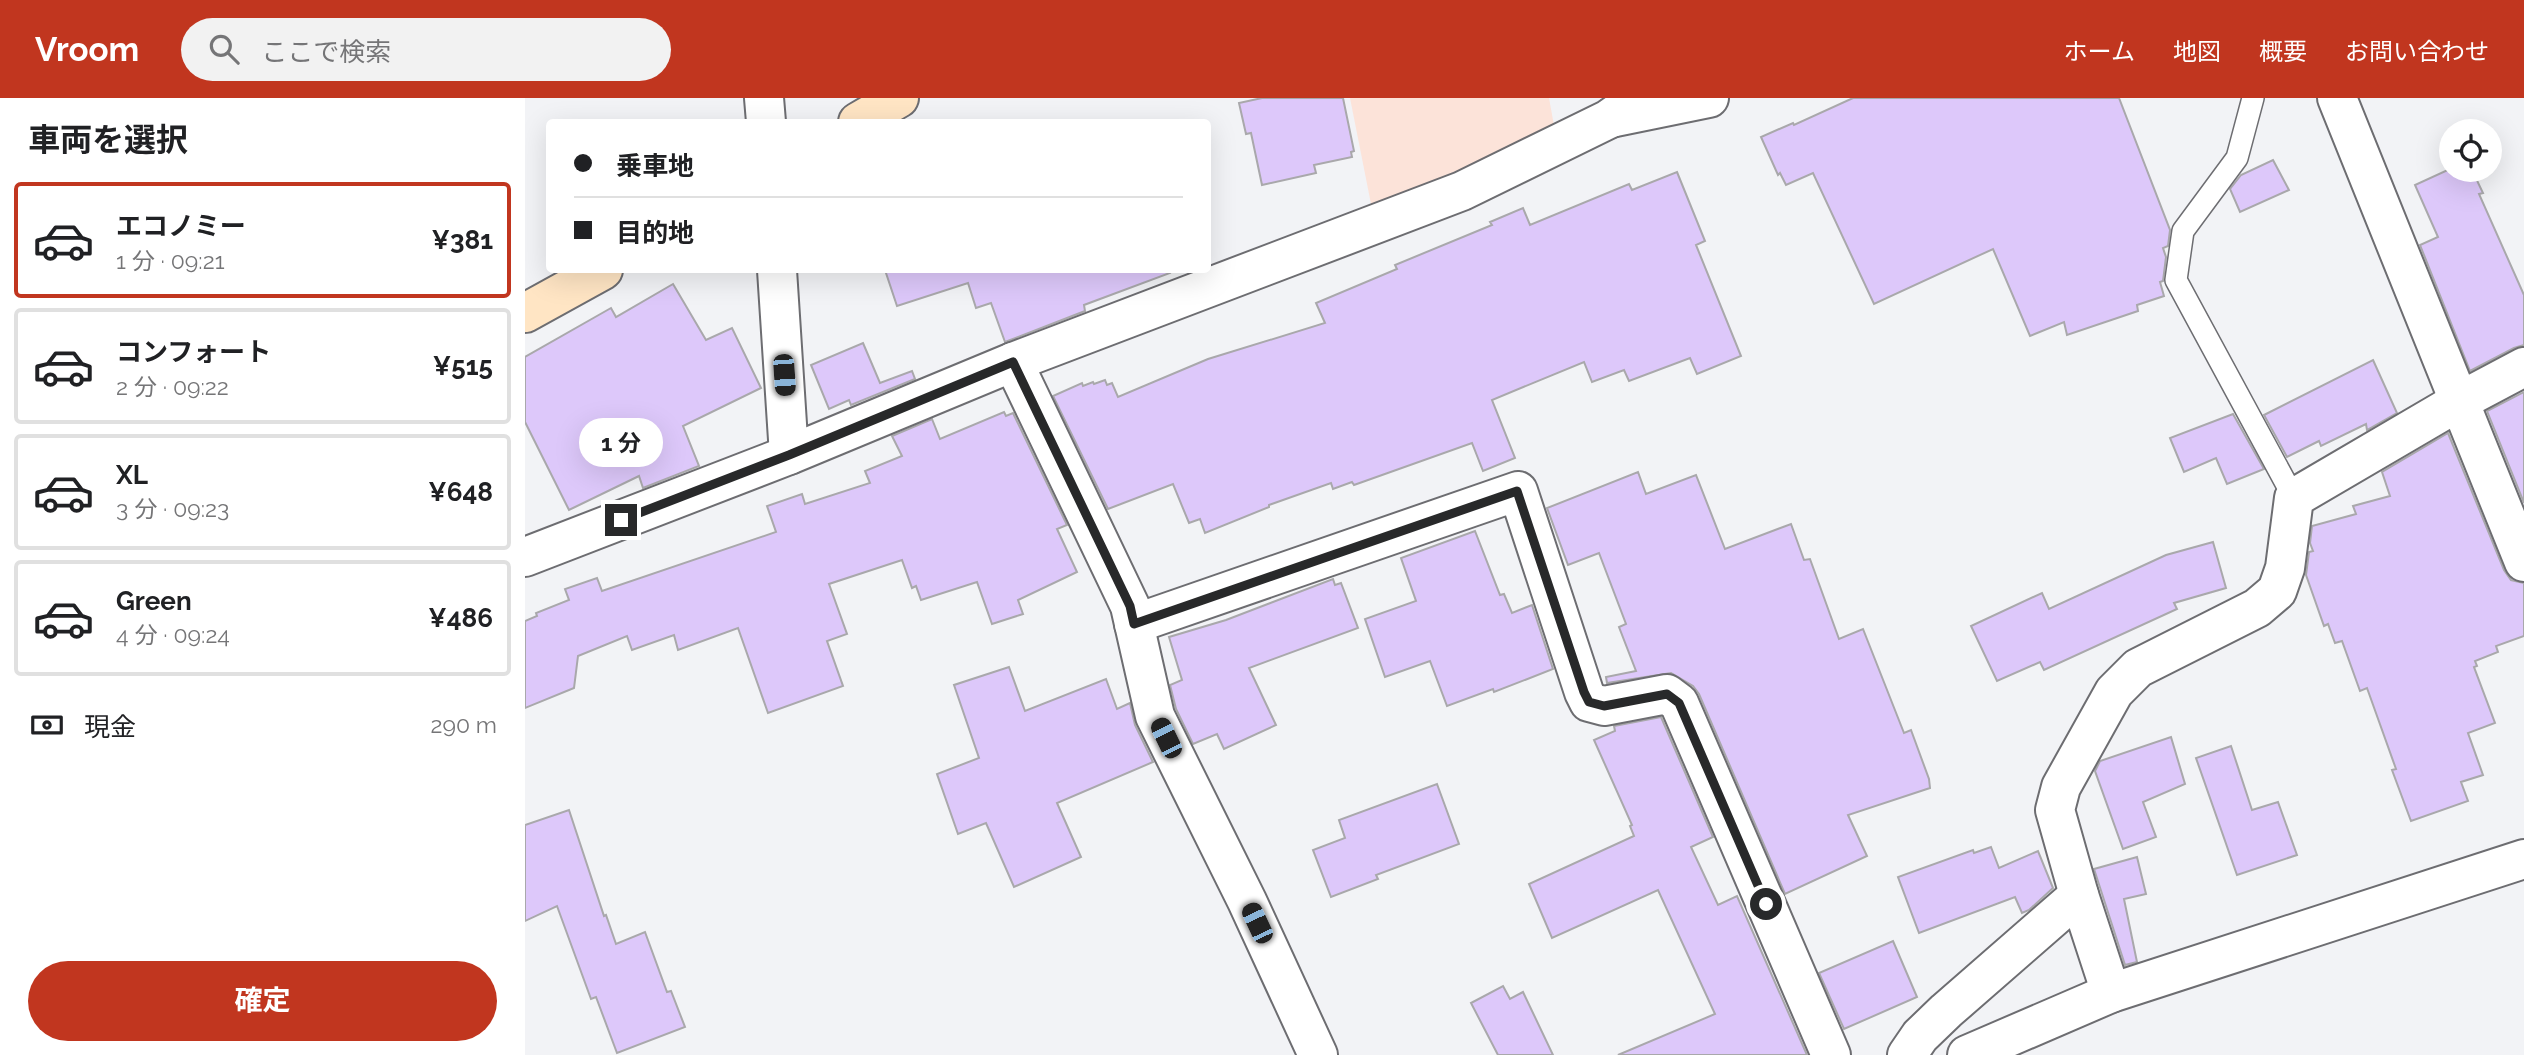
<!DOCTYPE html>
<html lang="ja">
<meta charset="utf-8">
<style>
body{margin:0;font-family:Raleway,"Noto Sans JP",sans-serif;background:#f2f2f2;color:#202124;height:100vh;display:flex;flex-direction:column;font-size:26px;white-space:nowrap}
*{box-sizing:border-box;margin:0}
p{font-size:23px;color:#757577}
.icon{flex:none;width:38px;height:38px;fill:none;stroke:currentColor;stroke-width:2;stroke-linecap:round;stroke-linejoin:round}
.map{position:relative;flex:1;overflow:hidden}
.drawer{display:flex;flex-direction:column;background:#fff;width:525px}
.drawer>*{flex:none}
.guide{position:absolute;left:21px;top:21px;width:665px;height:154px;border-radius:7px;box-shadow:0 7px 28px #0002;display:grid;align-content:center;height:154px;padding:0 28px;background:#fff}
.tools{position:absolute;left:1914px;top:21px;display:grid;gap:14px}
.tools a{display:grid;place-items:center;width:63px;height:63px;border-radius:50%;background:#fff;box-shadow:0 7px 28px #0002;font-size:35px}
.end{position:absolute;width:32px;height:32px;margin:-16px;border:9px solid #28292a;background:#fff;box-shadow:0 0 0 4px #fff}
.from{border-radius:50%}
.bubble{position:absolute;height:49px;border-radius:24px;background:#fff;box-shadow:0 7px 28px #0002;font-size:23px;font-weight:700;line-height:49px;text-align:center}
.car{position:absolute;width:21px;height:42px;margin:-21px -10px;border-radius:9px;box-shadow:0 0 5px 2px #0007;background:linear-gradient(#222 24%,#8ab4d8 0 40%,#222 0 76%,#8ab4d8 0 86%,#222 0)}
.guide b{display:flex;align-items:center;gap:24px;height:66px;font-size:26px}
.guide b+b{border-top:2px solid #e0e0e0}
.guide i{width:18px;height:18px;background:#202124}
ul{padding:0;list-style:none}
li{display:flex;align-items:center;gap:21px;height:116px;margin:0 14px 10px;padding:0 14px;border:4px solid #e0e0e0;border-radius:7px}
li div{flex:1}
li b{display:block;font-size:26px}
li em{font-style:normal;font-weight:700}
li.selected{border-color:#c1361f}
li>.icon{width:63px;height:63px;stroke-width:1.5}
h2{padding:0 28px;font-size:32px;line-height:84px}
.pay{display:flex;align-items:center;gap:18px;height:77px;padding:0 28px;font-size:26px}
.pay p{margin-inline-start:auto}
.cta{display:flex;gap:14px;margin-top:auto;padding:14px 28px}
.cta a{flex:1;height:80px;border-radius:42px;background:#c1361f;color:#fff;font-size:28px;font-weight:700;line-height:80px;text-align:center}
header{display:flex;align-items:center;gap:42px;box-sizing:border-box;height:98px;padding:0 35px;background:#c1361f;color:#fff}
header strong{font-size:33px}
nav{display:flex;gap:38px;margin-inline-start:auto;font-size:24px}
.search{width:490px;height:63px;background:#f2f2f2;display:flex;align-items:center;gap:18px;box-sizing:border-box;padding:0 24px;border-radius:38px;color:#757577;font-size:26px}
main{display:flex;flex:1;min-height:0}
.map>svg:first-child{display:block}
</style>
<header>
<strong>Vroom</strong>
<div class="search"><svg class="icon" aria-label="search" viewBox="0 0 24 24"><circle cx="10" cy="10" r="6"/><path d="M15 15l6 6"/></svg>ここで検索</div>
<nav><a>ホーム</a><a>地図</a><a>概要</a><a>お問い合わせ</a></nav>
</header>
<main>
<section class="drawer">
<h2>車両を選択</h2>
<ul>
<li class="selected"><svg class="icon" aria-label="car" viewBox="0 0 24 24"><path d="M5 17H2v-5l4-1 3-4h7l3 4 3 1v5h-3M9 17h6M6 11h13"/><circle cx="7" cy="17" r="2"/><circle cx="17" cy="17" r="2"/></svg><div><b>エコノミー</b><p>1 分 · 09:21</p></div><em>¥381</em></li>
<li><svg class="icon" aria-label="car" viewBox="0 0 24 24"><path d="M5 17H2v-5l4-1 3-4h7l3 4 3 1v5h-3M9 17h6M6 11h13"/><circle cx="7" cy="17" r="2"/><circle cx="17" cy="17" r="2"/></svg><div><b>コンフォート</b><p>2 分 · 09:22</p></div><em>¥515</em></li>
<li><svg class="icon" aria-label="car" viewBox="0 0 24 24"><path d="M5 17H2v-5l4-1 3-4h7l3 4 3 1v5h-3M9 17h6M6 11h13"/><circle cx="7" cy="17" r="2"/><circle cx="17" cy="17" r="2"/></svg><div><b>XL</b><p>3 分 · 09:23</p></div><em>¥648</em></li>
<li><svg class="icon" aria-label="car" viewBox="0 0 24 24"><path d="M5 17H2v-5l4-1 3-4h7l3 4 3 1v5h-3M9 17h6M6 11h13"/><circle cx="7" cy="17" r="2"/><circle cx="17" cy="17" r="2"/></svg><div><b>Green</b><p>4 分 · 09:24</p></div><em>¥486</em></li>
</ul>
<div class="pay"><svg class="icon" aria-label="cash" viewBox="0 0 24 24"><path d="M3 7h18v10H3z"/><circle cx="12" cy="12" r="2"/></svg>現金<p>290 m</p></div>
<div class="cta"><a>確定</a></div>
</section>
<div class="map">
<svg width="1999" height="957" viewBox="0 0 1999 957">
<rect width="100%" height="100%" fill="#f2f3f6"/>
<path fill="#fce3d9" d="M 825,0 L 1024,0 L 1030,33 L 847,111 Z"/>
<g fill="#ddc8fa" stroke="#a9a8ab" stroke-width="2">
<path d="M 737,0 L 818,0 L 829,53 L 826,54 L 827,59 L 789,67 L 791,75 L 737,87 L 726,35 L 721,36 L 714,5 Z"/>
<path d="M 1328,0 L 1594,0 L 1645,132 L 1643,148 L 1638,150 L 1641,159 L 1638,183 L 1635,184 L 1639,198 L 1612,207 L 1613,213 L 1542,237 L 1539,224 L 1505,238 L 1468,151 L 1349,206 L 1288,75 L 1261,87 L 1255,75 L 1253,77 L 1236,39 L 1268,25 L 1269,27 Z"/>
<path d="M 1748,62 L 1764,92 L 1715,114 L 1705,91 L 1716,77 Z"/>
<path d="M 1927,70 L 1947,72 L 1958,95 L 1954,96 L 1999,197 L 1999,247 L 1989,250 L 1945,273 L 1895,147 L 1913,139 L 1890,87 Z"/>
<path d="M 1152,74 L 1180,143 L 1171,147 L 1216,258 L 1172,276 L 1165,260 L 1104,283 L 1099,272 L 1067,284 L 1059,264 L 967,302 L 990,360 L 958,373 L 947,345 L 829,387 L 827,384 L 808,391 L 806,385 L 744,407 L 744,409 L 680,435 L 675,421 L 664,425 L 648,386 L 583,411 L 528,298 L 557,285 L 558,288 L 568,284 L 569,286 L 580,282 L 582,287 L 587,285 L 593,299 L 683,261 L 800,225 L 791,205 L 872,171 L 870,167 L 967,127 L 965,124 L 998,110 L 1005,127 L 1104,86 L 1107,92 Z"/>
<path d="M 360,172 L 644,172 L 645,175 L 559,207 L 560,213 L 480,244 L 466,205 L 451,210 L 443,185 L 372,208 Z"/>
<path d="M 148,186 L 181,242 L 207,230 L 236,290 L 158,328 L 174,368 L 118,390 L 114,378 L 44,412 L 0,324 L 0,259 L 86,210 L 91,219 Z"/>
<path d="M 338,245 L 355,285 L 387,273 L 390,281 L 326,307 L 324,302 L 304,311 L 286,267 Z"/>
<path d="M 1848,262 L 1872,315 L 1842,332 L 1841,326 L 1796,348 L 1794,343 L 1762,359 L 1739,317 Z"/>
<path d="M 1999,294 L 1999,405 L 1962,313 Z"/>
<path d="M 479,314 L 481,318 L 488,315 L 542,427 L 532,431 L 552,474 L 493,502 L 498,516 L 467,526 L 452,484 L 396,502 L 391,488 L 387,490 L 377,462 L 304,486 L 322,536 L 302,543 L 318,588 L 243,615 L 213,530 L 153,552 L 149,537 L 107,552 L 102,538 L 53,558 L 49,590 L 0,610 L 0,523 L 12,518 L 11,515 L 44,502 L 40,491 L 72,480 L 77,493 L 251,434 L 242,408 L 277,396 L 280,406 L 345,385 L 340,373 L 377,358 L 367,338 L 407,321 L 415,341 Z"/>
<path d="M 1708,316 L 1739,371 L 1702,386 L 1691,360 L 1659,374 L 1645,340 Z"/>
<path d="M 1923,335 L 1979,472 L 1986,482 L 1999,485 L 1999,538 L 1971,548 L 1973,554 L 1950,563 L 1952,568 L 1949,569 L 1970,625 L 1943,635 L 1958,677 L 1936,684 L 1943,703 L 1886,723 L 1867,672 L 1871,671 L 1842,590 L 1835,593 L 1817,543 L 1810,545 L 1803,526 L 1799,528 L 1781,477 L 1784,454 L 1788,453 L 1785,445 L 1787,428 L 1831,416 L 1828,408 L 1865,398 L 1857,374 Z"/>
<path d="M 1113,374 L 1121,396 L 1171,377 L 1200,451 L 1266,426 L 1279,462 L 1285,461 L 1314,541 L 1338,531 L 1379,635 L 1386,632 L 1404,681 L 1405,690 L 1323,717 L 1342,758 L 1260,796 L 1174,596 L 1168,588 L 1146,575 L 1082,585 L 1081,579 L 1111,573 L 1094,529 L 1101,526 L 1074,455 L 1043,467 L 1022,410 Z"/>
<path d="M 950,433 L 975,497 L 979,496 L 987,515 L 1007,507 L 1028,571 L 969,594 L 968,591 L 922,608 L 905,563 L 860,579 L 840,521 L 891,503 L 876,460 Z"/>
<path d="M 1688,444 L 1701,490 L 1649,505 L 1652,511 L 1519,572 L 1515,564 L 1472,583 L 1446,528 L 1517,495 L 1524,511 L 1641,457 Z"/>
<path d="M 808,481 L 810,487 L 816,485 L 833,530 L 724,570 L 751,627 L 699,651 L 692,636 L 668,646 L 651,611 L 645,587 L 657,582 L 644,539 L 701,522 Z"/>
<path d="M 484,569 L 500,613 L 581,581 L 592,611 L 605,605 L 610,627 L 628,664 L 532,705 L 556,759 L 489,789 L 461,725 L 433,736 L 412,676 L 454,660 L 429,587 Z"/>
<path d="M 1136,619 L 1188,739 L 1166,749 L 1193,807 L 1212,798 L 1282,957 L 1093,957 L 1190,916 L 1133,792 L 1027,840 L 1004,786 L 1109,738 L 1105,728 L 1107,727 L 1069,642 L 1090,633 L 1089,628 Z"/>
<path d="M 1646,639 L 1660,686 L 1618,704 L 1631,739 L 1598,751 L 1570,673 L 1575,663 Z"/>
<path d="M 1706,648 L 1727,712 L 1753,704 L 1772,757 L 1712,777 L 1671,660 Z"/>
<path d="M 912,686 L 934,746 L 851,777 L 853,781 L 806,799 L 788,752 L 820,740 L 814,722 Z"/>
<path d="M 44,712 L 79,818 L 81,817 L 91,846 L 120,834 L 142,894 L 146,893 L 160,929 L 92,955 L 71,899 L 66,901 L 32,808 L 0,823 L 0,727 Z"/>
<path d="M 1466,749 L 1474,770 L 1513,753 L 1528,790 L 1504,812 L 1497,815 L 1490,799 L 1394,835 L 1373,779 L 1448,752 L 1449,755 Z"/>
<path d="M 1612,759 L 1621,796 L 1599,801 L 1612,864 L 1600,867 L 1569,771 Z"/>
<path d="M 1368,843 L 1392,899 L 1319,931 L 1294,875 Z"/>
<path d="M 978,888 L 985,901 L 998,894 L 1028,957 L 973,957 L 946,905 Z"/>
</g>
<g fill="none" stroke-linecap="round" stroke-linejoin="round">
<g stroke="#6d6d71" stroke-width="24">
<path id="service" d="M 1728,0 L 1712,60 L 1658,133 L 1651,182 L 1769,400"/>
</g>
<g stroke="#6d6d71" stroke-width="42">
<g id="minor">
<path d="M 239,0 L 241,24"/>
<path d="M 1812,0 L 1999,464"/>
<path d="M 1086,20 L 1184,0"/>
<path d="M 252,172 L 264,357"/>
<path d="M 488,264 L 605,508 L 630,618 L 722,803 L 793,957"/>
<path d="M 0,459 L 264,357 L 488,264 L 937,93 L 1084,21 L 1113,0"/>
<path d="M 609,526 L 993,393 L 1059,594 L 1064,604 L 1079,608 L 1142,596 L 1154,605 L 1306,957"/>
<path d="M 1586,895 L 1554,797 L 1530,712 L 1536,689 L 1589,594 L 1613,570 L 1732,510 L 1752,493 L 1760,470 L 1769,400 L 1933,304 L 1999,269"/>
<path d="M 1382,957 L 1395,938 L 1421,913 L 1554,797"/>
<path d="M 1442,957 L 1586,895 L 1999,761"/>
</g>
</g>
<g stroke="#6d6d71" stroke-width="42">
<g id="secondary">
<path d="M 333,24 L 374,0"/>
<path d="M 0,215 L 78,172"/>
</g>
</g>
<use href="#service" stroke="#fff" stroke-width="21"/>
<use href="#minor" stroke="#fff" stroke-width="38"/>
<use href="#secondary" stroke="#ffe5c4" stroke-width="38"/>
</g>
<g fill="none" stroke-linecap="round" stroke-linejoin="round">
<path stroke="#28292a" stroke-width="9" d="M 96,422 L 264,357 L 488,264 L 605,508 L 609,526 L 992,393 L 1059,594 L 1064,604 L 1079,608 L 1142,596 L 1154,605 L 1241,806"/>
</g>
</svg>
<div class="tools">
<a><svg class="icon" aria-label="locate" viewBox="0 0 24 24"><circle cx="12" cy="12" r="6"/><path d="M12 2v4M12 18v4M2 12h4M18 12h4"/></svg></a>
</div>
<i class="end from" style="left:1241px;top:806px"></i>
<i class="end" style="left:96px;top:422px"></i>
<div class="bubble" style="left:54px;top:320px;width:84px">1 分</div>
<i class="car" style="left:259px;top:277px;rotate:176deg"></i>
<i class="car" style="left:641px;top:640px;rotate:334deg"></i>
<i class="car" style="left:732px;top:825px;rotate:335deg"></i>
<div class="guide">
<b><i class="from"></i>乗車地</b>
<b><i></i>目的地</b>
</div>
</div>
</main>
